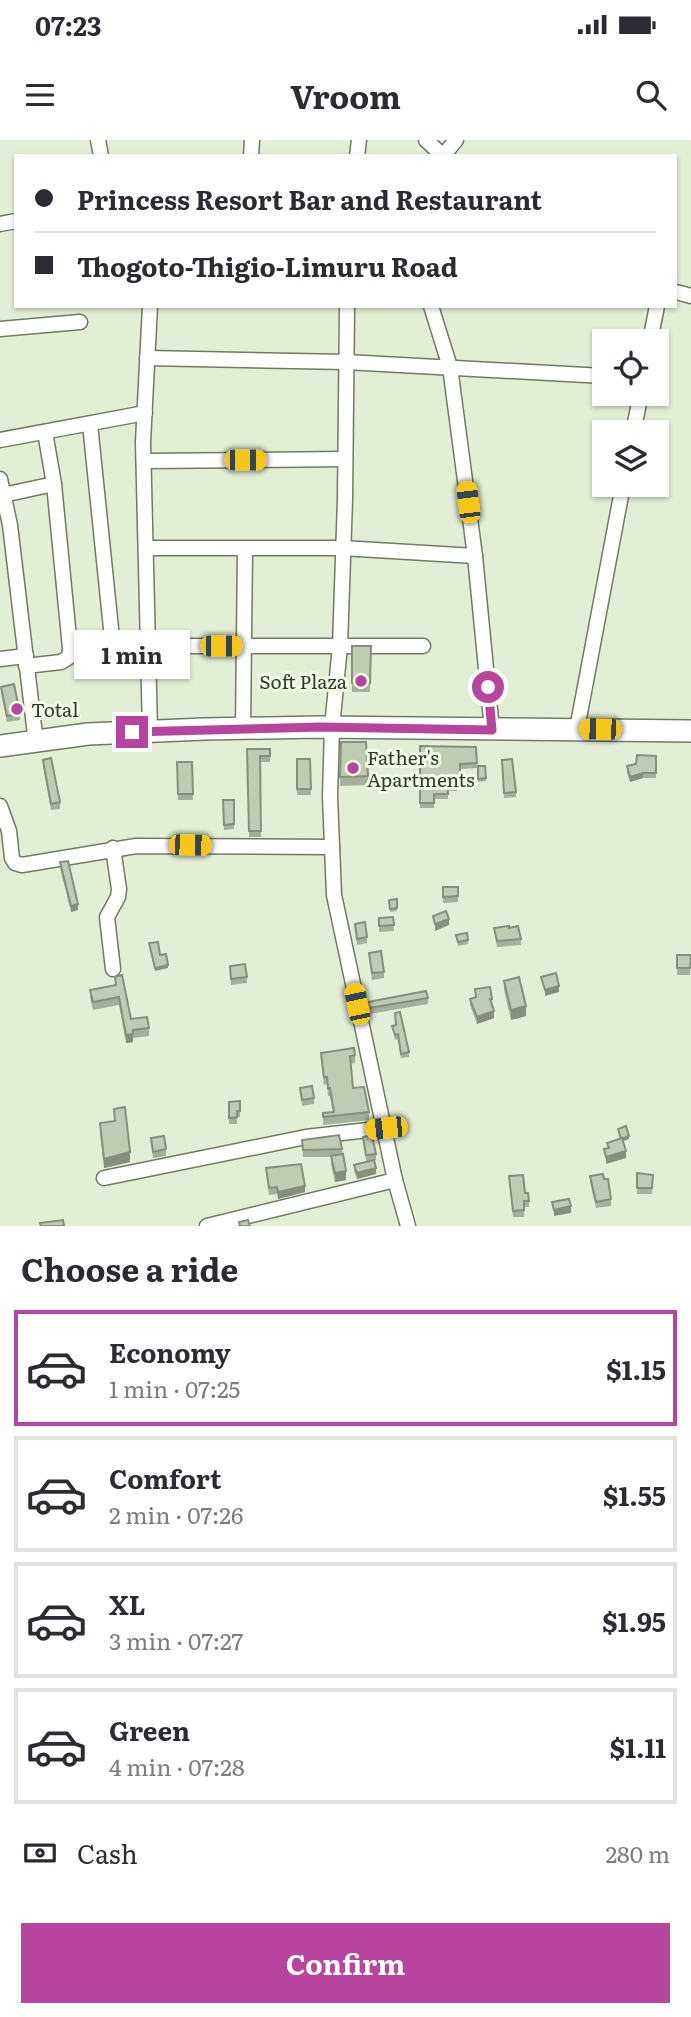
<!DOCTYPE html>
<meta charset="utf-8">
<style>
body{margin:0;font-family:Literata,serif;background:#f2f2f3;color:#2b2b33;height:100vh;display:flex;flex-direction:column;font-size:26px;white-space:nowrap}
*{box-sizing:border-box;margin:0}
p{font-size:23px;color:#7c7c81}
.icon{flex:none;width:38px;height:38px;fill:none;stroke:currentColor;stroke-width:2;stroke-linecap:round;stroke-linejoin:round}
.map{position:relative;height:1086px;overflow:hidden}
.details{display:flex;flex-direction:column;background:#fff;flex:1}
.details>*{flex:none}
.hud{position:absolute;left:14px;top:14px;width:663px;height:154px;border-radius:0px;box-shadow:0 2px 5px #0004;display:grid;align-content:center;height:154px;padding:0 21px;background:#fff}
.buttons{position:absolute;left:592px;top:189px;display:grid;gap:14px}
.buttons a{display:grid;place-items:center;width:77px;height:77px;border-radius:0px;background:#fff;box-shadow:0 2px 5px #0004;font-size:35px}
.end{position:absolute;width:32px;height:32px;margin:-16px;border:9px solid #b7449d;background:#fff;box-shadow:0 0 0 4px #fff}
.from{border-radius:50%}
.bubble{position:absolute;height:49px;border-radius:0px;background:#fff;box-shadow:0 2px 5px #0004;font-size:23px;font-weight:700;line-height:49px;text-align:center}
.car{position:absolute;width:21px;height:42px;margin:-21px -10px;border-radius:9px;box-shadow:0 0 5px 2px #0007;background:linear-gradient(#f5c518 24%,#345 0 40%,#f5c518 0 76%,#345 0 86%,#f5c518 0)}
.hud b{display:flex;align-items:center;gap:24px;height:66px;font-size:26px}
.hud b+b{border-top:2px solid #e1e1e2}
.hud i{width:18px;height:18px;background:#2b2b33}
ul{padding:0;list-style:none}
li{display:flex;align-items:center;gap:21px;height:116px;margin:0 14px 10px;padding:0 7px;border:4px solid #e1e1e2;border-radius:0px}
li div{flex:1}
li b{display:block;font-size:26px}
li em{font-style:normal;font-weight:700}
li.current{border-color:#b7449d}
li>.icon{width:63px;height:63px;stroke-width:1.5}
h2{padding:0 21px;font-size:32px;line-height:84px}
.pay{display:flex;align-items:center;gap:18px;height:77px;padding:0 21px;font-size:26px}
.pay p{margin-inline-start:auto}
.cta{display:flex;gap:14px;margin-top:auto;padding:14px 21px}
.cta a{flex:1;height:80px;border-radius:0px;background:#b7449d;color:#fff;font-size:28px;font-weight:700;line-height:80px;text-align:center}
.status{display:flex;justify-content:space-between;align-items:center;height:49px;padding:0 35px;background:#fff;direction:ltr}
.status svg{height:19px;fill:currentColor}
header{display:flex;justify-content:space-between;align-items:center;height:91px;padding:0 21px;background:#fff;font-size:32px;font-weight:700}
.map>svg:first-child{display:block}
</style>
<div class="status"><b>07:23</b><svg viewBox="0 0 49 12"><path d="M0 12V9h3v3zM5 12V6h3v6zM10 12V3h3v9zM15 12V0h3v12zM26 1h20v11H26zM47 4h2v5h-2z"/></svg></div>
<header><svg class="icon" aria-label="menu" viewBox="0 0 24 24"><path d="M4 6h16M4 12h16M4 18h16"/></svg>Vroom<svg class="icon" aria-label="search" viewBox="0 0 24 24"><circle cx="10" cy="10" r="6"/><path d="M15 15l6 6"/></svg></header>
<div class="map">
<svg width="691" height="1086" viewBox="0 0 691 1086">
<rect width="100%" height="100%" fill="#e3eed6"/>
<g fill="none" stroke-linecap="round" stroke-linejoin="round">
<g stroke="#707a65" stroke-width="17">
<g id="minor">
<path d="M 98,0 L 101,16"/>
<path d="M 426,0 L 443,16"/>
<path d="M 251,16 L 252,0"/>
<path d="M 357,16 L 359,0"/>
<path d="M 443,16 L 456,0"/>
<path d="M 0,84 L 16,81"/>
<path d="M 676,152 L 691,156"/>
<path d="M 347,166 L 345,359 L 340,506 L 332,587 L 330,657 L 334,755 L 395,1040 L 408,1086"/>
<path d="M 431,166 L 450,227 L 475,416 L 492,590"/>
<path d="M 0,189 L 80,182"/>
<path d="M 650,201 L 657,166"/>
<path d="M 147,218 L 346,222 L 604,236"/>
<path d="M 90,284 L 114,518"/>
<path d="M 633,292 L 641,254"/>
<path d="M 0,300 L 145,273"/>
<path d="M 144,321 L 345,319"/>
<path d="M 0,339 L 10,385 L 36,603"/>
<path d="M 3,355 L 54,344"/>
<path d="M 146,408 L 342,408 L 475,416"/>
<path d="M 148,506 L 423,506"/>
<path d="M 0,519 L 26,516"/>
<path d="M 26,526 L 61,522 L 69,517 L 70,508 L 54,344 L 45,292"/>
<path d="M 243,589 L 245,409"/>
<path d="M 577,589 L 623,345"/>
<path d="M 150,591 L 143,302 L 150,166"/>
<path d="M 0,666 L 9,691 L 12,718 L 15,723 L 22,725 L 136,706 L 332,707"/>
<path d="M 113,829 L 107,777 L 118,757 L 119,749 L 113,708"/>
<path d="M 104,1038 L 306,997 L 386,988"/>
<path d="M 207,1086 L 395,1040"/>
</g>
</g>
<g stroke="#707a65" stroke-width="24">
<path id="highway" d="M 0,606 L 88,594 L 204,589 L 320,587 L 691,591"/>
</g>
<use href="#minor" stroke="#fff" stroke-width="14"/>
<use href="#highway" stroke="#fff" stroke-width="21"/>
</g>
<g fill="#a5af9b">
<path d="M 352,506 L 371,506 L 370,552 L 352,552 Z"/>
<path d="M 1,547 L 20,574 L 20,580 L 7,582 L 1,553 Z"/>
<path d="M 341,602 L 368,636 L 368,645 L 340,646 Z"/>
<path d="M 420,606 L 476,607 L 477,628 L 460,629 L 460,643 L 457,643 L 457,651 L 448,651 L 448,659 L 434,659 L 434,668 L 420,668 Z"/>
<path d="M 247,609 L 270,609 L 270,622 L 260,622 L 261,697 L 249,697 Z"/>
<path d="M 656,616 L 656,638 L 643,638 L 630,642 L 627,632 L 627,626 Z"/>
<path d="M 297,619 L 310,619 L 311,655 L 297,655 Z"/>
<path d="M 43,620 L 60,662 L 60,669 L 51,670 L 43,626 Z"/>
<path d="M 502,620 L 516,652 L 516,657 L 504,658 Z"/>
<path d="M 177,622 L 192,622 L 193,660 L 178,660 Z"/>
<path d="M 478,626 L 485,626 L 486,641 L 478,642 Z"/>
<path d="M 223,660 L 234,660 L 234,689 L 224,690 Z"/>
<path d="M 60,722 L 78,770 L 71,772 L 60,728 Z"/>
<path d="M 443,747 L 458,747 L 458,762 L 443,763 Z"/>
<path d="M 397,759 L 397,771 L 390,772 L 389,760 Z"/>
<path d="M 393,777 L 394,791 L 379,792 L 379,778 Z"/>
<path d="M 355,784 L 367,797 L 367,803 L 357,805 Z"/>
<path d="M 494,788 L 509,788 L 521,799 L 521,805 L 497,807 Z"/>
<path d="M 456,795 L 468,800 L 468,804 L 458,806 Z"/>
<path d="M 369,813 L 384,832 L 384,838 L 372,840 Z"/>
<path d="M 677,815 L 691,815 L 690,835 L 677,835 Z"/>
<path d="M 230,826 L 247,837 L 247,843 L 231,845 Z"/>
<path d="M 115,837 L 131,879 L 149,888 L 149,896 L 133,898 L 133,902 L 126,903 L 119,865 L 93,870 L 90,858 L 90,850 L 115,845 Z"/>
<path d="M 504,841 L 526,876 L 511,880 L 504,850 Z"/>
<path d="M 475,849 L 492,859 L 494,878 L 477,884 L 470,865 L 470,859 L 475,857 Z"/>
<path d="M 428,858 L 428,864 L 369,874 L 368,867 L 368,862 Z"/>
<path d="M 395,873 L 409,912 L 409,917 L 401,918 L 398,899 L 395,900 L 392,886 L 396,885 Z"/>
<path d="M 321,913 L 355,915 L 355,923 L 350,924 L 353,948 L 369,972 L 369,980 L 323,985 L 323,973 L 333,972 L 330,956 L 328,956 L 327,944 L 324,945 L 321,921 Z"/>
<path d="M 300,948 L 314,958 L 314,964 L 302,966 Z"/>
<path d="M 240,961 L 240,977 L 237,977 L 237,984 L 229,984 L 229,962 Z"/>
<path d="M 114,969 L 130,1022 L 104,1028 L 100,992 L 100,983 L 114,981 Z"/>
<path d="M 363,997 L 376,1014 L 376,1020 L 374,1020 L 376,1034 L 357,1039 L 354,1031 L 354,1025 L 366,1022 Z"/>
<path d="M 151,998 L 166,1009 L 166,1016 L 153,1018 Z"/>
<path d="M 302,1000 L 342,1009 L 346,1040 L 335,1042 L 331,1025 L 331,1017 L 303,1017 Z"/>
<path d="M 266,1028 L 305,1052 L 278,1059 L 277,1054 L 269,1055 Z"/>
<path d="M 637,1033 L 653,1041 L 652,1054 L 637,1054 Z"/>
<path d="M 509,1036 L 525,1053 L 529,1061 L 529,1067 L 524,1067 L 524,1077 L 513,1077 Z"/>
<path d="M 590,1036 L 611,1059 L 611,1066 L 596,1068 L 590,1042 Z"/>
</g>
<g fill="#868e7e">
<path d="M 643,633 L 643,638 L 630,642 L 630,637 Z"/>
<path d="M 78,764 L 78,770 L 71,772 L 71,766 Z"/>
<path d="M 449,779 L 449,785 L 435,791 L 435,784 Z"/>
<path d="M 168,825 L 168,828 L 155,831 L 155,828 Z"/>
<path d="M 559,846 L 559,852 L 545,856 L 545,850 Z"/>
<path d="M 526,866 L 526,876 L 511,880 L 511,870 Z"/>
<path d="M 494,871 L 494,878 L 477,884 L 477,877 Z"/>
<path d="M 133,894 L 133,902 L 126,903 L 126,895 Z"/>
<path d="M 629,996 L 629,999 L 621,1002 L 621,999 Z"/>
<path d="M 626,1011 L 626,1018 L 606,1024 L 606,1017 Z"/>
<path d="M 130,1012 L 130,1022 L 104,1028 L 104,1019 Z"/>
<path d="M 376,1028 L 376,1034 L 357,1039 L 357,1033 Z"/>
<path d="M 346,1031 L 346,1040 L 335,1042 L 335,1033 Z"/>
<path d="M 305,1046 L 305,1052 L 278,1059 L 278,1052 Z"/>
<path d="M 571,1066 L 571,1073 L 554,1076 L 554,1070 Z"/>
</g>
<g fill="#c0cbb4" stroke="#868e7e" stroke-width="2">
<path d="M 352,506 L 371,506 L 370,543 L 352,543 Z"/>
<path d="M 14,544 L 20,574 L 7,576 L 1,547 Z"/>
<path d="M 341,602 L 366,602 L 368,636 L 340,637 Z"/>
<path d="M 420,606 L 476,607 L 477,623 L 460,624 L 460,638 L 457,638 L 457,646 L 448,646 L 448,654 L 434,654 L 434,663 L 420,663 Z"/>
<path d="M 247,609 L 270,609 L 270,616 L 260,616 L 261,691 L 249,691 Z"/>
<path d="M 637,615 L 656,616 L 656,633 L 643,633 L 630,637 L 627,626 L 636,624 Z"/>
<path d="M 51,618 L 60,662 L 51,664 L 43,620 Z"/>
<path d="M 297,619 L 310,619 L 311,649 L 297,649 Z"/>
<path d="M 512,619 L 516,652 L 504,653 L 502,620 Z"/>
<path d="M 177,622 L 192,622 L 193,654 L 178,654 Z"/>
<path d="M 478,626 L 485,626 L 486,638 L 478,639 Z"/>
<path d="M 223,660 L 234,660 L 234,684 L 224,685 Z"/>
<path d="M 68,721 L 78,764 L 71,766 L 60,722 Z"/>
<path d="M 443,747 L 458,747 L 458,756 L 443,757 Z"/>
<path d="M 397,759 L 397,768 L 390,769 L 389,760 Z"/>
<path d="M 446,771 L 449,779 L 435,784 L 433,776 Z"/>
<path d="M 393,777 L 394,785 L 379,786 L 379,778 Z"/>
<path d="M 365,782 L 367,797 L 357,799 L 355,784 Z"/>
<path d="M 509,786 L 509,788 L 518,786 L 521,799 L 497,801 L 494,788 Z"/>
<path d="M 467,793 L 468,800 L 458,802 L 456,795 Z"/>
<path d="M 158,802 L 160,815 L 166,814 L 168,825 L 155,828 L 149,803 Z"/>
<path d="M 381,811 L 384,832 L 372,833 L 369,813 Z"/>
<path d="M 677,815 L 691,815 L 690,828 L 677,828 Z"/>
<path d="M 245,824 L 247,837 L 231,839 L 230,826 Z"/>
<path d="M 556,833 L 559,846 L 545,850 L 541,837 Z"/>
<path d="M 122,835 L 131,879 L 147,877 L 149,888 L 133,890 L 133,894 L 126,895 L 119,857 L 93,862 L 90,850 L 116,845 L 115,837 Z"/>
<path d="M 519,837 L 526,866 L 511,870 L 504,841 Z"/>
<path d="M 490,847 L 492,859 L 490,859 L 494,871 L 477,877 L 470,859 L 476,857 L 475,849 Z"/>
<path d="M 426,851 L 428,858 L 369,868 L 368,862 Z"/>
<path d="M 400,872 L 409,912 L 401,914 L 398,894 L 395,895 L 392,886 L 396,885 L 395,873 Z"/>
<path d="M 354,908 L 355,915 L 350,916 L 353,948 L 364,947 L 369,972 L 323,977 L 323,973 L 334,972 L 330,948 L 328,948 L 327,937 L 324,937 L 321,913 Z"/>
<path d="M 312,946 L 314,958 L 302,960 L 300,948 Z"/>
<path d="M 240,961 L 240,971 L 237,971 L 237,977 L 229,978 L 229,962 Z"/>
<path d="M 125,967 L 130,1012 L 104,1019 L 100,983 L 115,981 L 114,969 Z"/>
<path d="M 626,986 L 629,996 L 621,999 L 618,989 Z"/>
<path d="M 339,995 L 342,1009 L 303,1010 L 302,1000 Z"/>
<path d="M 372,995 L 376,1014 L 366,1015 L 363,997 Z"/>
<path d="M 164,996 L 166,1009 L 153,1012 L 151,998 Z"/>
<path d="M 622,998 L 626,1011 L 606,1017 L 604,1009 L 609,1008 L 607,1003 Z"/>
<path d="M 343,1014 L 346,1031 L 335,1033 L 331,1016 Z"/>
<path d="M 374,1020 L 376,1028 L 357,1033 L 354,1025 Z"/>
<path d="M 301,1024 L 305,1046 L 278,1052 L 277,1047 L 269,1048 L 266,1028 Z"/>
<path d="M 637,1033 L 653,1035 L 652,1048 L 637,1048 Z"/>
<path d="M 603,1034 L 604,1039 L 608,1039 L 611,1059 L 596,1062 L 590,1036 Z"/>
<path d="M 523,1035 L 525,1053 L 528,1053 L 529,1061 L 524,1061 L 524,1070 L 513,1071 L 509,1036 Z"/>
<path d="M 569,1059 L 571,1066 L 554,1070 L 552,1062 Z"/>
<path d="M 63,1080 L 64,1086 L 41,1086 L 40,1083 Z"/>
<path d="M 248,1080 L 250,1086 L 240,1086 L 239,1082 Z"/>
</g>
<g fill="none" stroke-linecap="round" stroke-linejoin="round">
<path stroke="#b7449d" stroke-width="9" d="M 132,592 L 320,587 L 492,590 L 488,547"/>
</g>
<g fill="#b7449d" stroke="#f0fbe4" stroke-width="2.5">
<circle cx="361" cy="541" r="7"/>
<circle cx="17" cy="569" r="7"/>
<circle cx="353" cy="628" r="7"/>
</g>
<g text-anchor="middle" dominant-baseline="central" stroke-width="6" stroke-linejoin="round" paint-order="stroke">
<g font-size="19" fill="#33372e" stroke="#f0fbe4" text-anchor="start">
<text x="347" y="541" text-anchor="end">Soft Plaza</text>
<text x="31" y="569">Total</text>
<text x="367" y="617">Father's<tspan x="367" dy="22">Apartments</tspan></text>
</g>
</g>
</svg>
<div class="buttons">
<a><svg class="icon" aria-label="locate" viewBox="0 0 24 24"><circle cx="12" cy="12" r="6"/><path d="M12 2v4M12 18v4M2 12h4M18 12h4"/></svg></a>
<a><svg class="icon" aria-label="layers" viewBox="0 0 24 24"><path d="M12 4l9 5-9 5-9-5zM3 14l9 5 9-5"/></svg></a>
</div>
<i class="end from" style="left:488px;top:547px"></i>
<i class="end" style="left:132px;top:592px"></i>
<div class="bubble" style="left:74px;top:490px;width:116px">1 min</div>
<i class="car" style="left:245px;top:320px;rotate:90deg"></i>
<i class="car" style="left:468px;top:362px;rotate:353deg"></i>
<i class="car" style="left:221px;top:506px;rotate:90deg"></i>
<i class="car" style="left:600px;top:589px;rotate:271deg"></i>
<i class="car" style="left:190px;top:705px;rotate:91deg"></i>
<i class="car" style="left:357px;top:864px;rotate:348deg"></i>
<i class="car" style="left:386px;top:988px;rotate:264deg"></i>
<div class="hud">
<b><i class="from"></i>Princess Resort Bar and Restaurant</b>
<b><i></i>Thogoto-Thigio-Limuru Road</b>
</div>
</div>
<section class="details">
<h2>Choose a ride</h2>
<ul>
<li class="current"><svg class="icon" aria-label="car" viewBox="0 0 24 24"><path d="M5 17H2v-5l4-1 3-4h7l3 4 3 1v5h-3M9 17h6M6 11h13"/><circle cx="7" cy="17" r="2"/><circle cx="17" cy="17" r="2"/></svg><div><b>Economy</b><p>1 min · 07:25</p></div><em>$1.15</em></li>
<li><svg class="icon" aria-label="car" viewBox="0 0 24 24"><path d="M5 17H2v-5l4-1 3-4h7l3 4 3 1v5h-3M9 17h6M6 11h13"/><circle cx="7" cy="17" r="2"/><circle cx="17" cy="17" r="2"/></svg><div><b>Comfort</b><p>2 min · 07:26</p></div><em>$1.55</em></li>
<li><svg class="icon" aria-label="car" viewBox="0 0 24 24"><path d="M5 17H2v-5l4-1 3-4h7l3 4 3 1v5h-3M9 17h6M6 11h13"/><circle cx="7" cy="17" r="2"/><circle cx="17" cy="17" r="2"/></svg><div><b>XL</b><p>3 min · 07:27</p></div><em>$1.95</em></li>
<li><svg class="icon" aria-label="car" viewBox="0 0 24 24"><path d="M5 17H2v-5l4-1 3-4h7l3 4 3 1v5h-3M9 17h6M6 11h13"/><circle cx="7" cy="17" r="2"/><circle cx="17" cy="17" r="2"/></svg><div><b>Green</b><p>4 min · 07:28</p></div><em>$1.11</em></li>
</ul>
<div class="pay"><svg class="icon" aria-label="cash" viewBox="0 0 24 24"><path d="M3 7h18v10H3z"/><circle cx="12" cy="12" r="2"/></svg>Cash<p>280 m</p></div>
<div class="cta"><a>Confirm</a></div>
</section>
